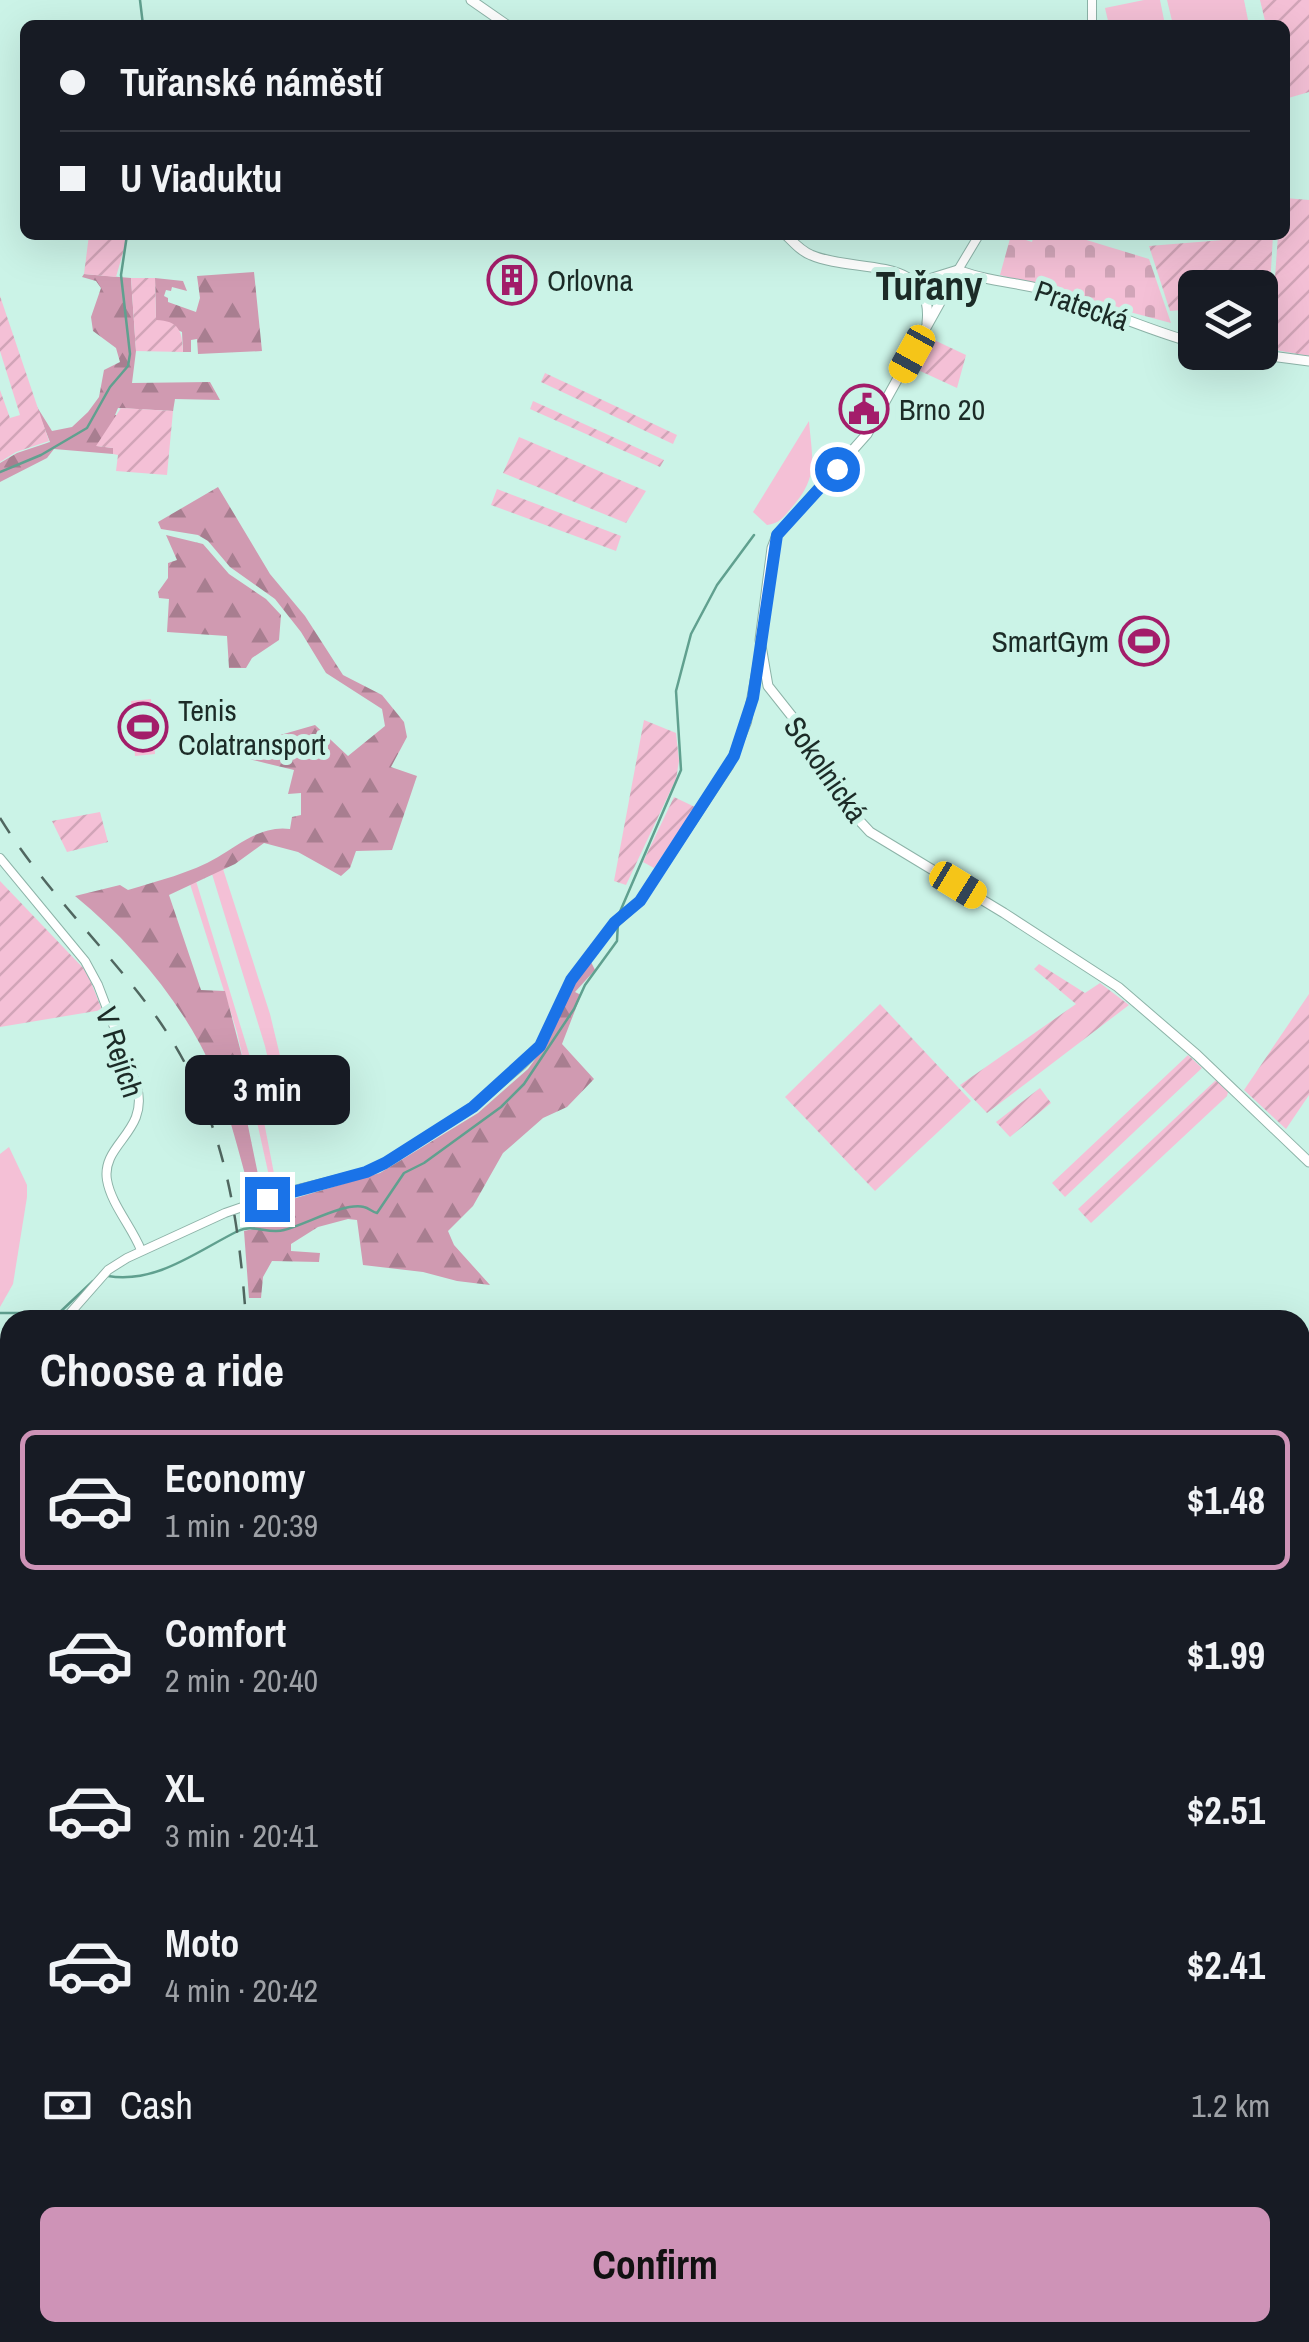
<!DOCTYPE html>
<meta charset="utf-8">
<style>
body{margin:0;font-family:"Archivo Narrow",sans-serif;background:#242831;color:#f1f3f6;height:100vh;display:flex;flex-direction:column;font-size:38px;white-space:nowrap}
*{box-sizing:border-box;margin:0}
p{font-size:32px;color:#9ea1a6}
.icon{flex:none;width:55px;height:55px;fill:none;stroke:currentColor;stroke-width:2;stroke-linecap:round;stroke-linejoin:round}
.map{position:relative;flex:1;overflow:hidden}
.side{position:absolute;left:0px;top:1310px;width:1310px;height:1032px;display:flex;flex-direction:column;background:#171b24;border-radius:30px 30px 0 0;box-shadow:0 10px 40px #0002}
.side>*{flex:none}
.top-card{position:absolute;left:20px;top:20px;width:1270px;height:220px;border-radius:15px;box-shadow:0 10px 40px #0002;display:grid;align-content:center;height:220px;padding:0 40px;background:#171b24}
.controls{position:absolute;left:1178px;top:270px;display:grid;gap:20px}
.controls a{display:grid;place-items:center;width:100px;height:100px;border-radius:15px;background:#171b24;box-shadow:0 10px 40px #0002;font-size:50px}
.end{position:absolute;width:45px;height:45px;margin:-22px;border:12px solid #1a73e8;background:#fff;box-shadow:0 0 0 5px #fff}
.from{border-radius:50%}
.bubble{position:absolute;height:70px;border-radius:15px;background:#171b24;box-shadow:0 10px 40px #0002;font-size:32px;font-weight:800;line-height:70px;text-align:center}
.car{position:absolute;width:30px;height:60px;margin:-30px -15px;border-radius:12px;box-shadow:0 0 8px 2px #0007;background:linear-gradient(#f5c518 24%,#345 0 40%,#f5c518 0 76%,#345 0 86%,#f5c518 0)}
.top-card b{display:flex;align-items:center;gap:35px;height:95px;font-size:38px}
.top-card b+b{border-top:2px solid #363941}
.top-card i{width:25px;height:25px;background:#f1f3f6}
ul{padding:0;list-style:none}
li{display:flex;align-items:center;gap:30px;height:140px;margin:0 20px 15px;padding:0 20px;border:5px solid transparent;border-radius:15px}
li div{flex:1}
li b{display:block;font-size:38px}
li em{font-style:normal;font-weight:800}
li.active{border-color:#ce93b7}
li>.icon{width:90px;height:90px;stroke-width:1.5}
h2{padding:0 40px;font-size:45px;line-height:120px}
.pay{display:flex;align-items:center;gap:25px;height:110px;padding:0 40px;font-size:38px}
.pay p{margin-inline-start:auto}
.primary-button{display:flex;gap:20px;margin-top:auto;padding:20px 40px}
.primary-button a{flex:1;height:115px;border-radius:15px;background:#ce93b7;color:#111;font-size:40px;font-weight:800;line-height:115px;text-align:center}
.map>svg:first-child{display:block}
</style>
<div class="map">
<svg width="1309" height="2342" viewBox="0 0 1309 2342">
<defs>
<pattern id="forest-firs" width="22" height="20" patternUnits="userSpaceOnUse" patternTransform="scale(2.5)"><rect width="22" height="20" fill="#d09ab1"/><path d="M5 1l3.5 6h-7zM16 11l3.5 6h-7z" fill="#a87e90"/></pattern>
<pattern id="cemetery-stones" width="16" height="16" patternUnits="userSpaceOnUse" patternTransform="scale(2.5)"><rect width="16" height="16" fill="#f4c0d6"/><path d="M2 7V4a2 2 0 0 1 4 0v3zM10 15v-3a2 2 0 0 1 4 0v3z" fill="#d1a5b8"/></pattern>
<pattern id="garden-furrows" width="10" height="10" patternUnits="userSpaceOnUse" patternTransform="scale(2.5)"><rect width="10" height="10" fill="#f4c0d6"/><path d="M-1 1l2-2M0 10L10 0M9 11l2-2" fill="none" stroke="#d1a5b8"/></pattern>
</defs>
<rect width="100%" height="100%" fill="#cbf3e7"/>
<g fill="#f4c0d6">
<path d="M 1144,0 L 1160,0 L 1165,25 L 1109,25 L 1105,8 Z"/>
<path d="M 1167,0 L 1244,0 L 1249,25 L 1173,25 Z"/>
<path d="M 809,421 C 812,458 819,476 793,506 C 785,515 780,524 767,525 L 753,512 Z"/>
<path d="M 151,699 L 155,754 L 135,756 L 131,701 Z"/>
<path d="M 223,869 L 270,1014 L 295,1118 L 282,1121 L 265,1046 L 212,874 Z"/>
<path d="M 196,881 L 254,1070 L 276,1184 L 271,1185 L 237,1032 L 190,884 Z"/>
<path d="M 9,1147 L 27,1185 L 27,1197 L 13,1284 L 0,1307 L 0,1154 Z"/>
</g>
<g fill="url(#forest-firs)">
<path d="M 254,272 L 262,351 L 198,354 L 197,339 L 191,340 L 191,352 L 183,352 L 182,332 L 156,320 L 155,278 L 183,281 L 187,291 L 172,287 L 171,291 L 166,290 L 164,296 L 168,298 L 168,302 L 196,312 L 200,298 L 197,276 Z"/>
<path d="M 84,274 L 131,278 L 136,351 L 132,383 L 210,382 L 220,400 L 175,399 L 173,411 L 118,408 L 115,415 L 119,416 L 97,446 L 113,448 L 113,454 L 54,449 L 47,458 L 0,482 L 0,463 L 17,453 L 50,442 L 34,402 L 52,431 L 72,427 L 88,412 L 99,397 L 104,370 L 120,362 L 116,348 L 93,331 L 91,317 L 101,288 L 96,281 L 82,277 Z"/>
<path d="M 218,487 L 270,574 L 305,616 L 343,675 L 382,695 L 404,722 L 407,737 L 391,767 L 417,776 L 392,850 L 356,851 L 350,868 L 341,876 L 298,852 L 264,843 L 235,864 L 169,895 L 201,990 L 225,991 L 243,1060 L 239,1082 L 261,1189 L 250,1192 C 236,1143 224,1089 200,1044 C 169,987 125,937 75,896 L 120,885 L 128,890 C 157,881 191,873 218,857 C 239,844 263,825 290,829 L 292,817 L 301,815 L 301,793 L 288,794 L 294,770 L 240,757 L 242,746 L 315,725 L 348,756 L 385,726 L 382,709 L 326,673 L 301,632 L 275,599 L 230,567 L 208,541 L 198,535 L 161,529 L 158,522 Z"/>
<path d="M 166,535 L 203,544 L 229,574 L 266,599 L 281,615 L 279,640 L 252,658 L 246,668 L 229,668 L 227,636 L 167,632 L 169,599 L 159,598 L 158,592 L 168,578 L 168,563 L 177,560 Z"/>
<path d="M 591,962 L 595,970 L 575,992 L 581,995 L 562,1044 L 594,1079 L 567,1107 L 543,1118 L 503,1153 L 473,1206 L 448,1231 L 454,1245 L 490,1285 L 457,1281 L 423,1272 L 363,1265 L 357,1220 L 348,1219 L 318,1227 L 291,1244 L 291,1251 L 320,1253 L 319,1262 L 272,1261 L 263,1277 L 261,1298 L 249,1298 L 244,1231 L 253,1229 L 249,1212 L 380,1173 L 478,1113 L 528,1069 L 549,1040 L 575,982 Z"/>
<path d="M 1286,2332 L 1296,2342 L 1054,2342 L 1054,2332 Z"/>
</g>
<path fill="url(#cemetery-stones)" d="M 1011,235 L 1032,242 L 1034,235 L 1070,235 L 1149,259 L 1171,323 L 1126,311 L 1124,315 L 1057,290 L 1000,275 Z"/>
<g fill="url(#garden-furrows)">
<path d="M 1260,0 L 1309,0 L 1309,92 L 1285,99 L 1285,25 L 1266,25 Z"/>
<path d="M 1285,198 L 1309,200 L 1309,356 L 1270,349 L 1278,235 L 1285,235 Z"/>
<path d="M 89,235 L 128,235 L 116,277 L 84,274 Z"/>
<path d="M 1273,236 L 1269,303 L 1260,304 L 1260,288 L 1195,288 L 1195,309 L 1170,311 L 1149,246 Z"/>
<path d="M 131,278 L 155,278 L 156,320 C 179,321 182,330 183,352 L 136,351 Z"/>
<path d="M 0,296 L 49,441 L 16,452 L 0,462 L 0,390 L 10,418 L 20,415 L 0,351 Z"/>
<path d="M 932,339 L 966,355 L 957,388 L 918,370 L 928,345 L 932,347 L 934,344 Z"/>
<path d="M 545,373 L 677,435 L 673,444 L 541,382 Z"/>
<path d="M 533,401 L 664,460 L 660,467 L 530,409 Z"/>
<path d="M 121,408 L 173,411 L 167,475 L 116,471 L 118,455 L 113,454 L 113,448 L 96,446 Z"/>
<path d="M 519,437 L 646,491 L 626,523 L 503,473 Z"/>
<path d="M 497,489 L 621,536 L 616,551 L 491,505 Z"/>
<path d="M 644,720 L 676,733 L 679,761 L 676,779 L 626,885 L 614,881 Z"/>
<path d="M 674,797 L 695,807 L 654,868 L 643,862 Z"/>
<path d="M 100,812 L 108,842 L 67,852 L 52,821 Z"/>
<path d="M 0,881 L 87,972 L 102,1010 L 0,1027 Z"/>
<path d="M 1039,964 L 1085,993 L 1100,983 L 1129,1005 L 987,1113 L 960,1085 L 1076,1004 L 1034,969 Z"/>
<path d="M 1309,994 L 1309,1095 L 1286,1129 L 1244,1090 Z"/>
<path d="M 880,1004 L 971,1101 L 875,1191 L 785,1097 Z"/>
<path d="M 1188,1055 L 1202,1068 L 1065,1197 L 1052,1183 Z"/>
<path d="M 1216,1080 L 1228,1092 L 1227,1096 L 1091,1223 L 1078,1209 Z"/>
<path d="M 1040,1088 L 1051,1103 L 1010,1137 L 996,1122 Z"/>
</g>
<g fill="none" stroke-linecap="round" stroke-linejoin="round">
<g stroke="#60a08f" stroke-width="2.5">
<path d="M 140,0 L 143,25"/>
<path d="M 0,472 L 41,455 L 87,428 L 110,387 L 128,366 L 130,354 L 121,275 L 127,235"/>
<path d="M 619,914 L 681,770 L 676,691 L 691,634 L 717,585 L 754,535"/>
<path d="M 108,1276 C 157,1284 197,1251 238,1231 C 253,1223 269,1235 284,1230 C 305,1225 344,1202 364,1207 C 369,1208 372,1212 377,1213 L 404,1173 L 424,1163 L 501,1107 L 524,1084 L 574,1009 L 585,985 L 617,941 L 618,922"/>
<path d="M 0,1313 L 59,1313 L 93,1281"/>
<path d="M 1067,2332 L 1067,2342"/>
</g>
<g stroke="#8db3a8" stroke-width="10">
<g id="tertiary">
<path d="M 1092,25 L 1092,0"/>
<path d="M 958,270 L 979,235"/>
<path d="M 0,858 L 85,961 L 98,985 L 137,1087 C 149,1132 101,1144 107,1180 C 111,1204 132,1227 141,1250"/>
<path d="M 64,1320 L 108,1270 L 127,1258 L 225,1213 L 286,1192 L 366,1172 L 385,1163 L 473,1107 L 522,1065 L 540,1047 L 571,980 L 612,926 L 640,901 L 729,766 L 747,722 L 760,651"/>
<path d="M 0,1492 L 10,1463"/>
</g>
</g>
<g stroke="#8db3a8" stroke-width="11">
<g id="secondary">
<path d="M 471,0 L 507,25"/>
<path d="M 786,235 C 794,243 801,251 811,255 C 854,274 935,254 927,323"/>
<path d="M 958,270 L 867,434 L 777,535 L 772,548 L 760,640 L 768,686 L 806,734 L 857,818 L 870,832 L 1004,913 L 1118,987 L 1197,1055 L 1309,1162"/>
<path d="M 910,279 L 929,279 L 958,270 C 989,283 1023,282 1055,293 C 1102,309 1147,330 1195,343"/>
<path d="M 1241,352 L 1309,361"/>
</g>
</g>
<use href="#tertiary" stroke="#fff" stroke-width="8"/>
<use href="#secondary" stroke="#fff" stroke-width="9"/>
<g stroke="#506760" stroke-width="2.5" stroke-dasharray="18 18" stroke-linecap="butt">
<path d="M 0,818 C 42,886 99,941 147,1004 C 220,1100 238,1202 246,1320"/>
<path d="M 1300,2230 L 1309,2231"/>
<path d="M 415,2332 L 424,2342"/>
<path d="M 552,2332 L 561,2342"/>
<path d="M 942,2342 L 950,2332"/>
</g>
</g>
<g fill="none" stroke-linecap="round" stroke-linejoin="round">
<path stroke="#1a73e8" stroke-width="12" d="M 267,1199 L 366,1172 L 385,1163 L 473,1107 L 540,1046 L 571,980 L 615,922 L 640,901 L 734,756 L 753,698 L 777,535 L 837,469"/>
</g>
<defs>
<g id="building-ring" transform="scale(2.5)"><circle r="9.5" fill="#cbf3e7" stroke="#a31d6a" stroke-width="1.5"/><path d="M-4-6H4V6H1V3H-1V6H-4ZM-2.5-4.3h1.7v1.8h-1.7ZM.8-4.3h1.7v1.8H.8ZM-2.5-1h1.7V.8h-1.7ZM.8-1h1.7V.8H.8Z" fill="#a31d6a"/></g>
<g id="civic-ring" transform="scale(2.5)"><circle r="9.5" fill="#cbf3e7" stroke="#a31d6a" stroke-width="1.5"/><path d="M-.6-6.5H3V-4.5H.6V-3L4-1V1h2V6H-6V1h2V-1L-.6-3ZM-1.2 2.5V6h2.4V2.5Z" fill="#a31d6a"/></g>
<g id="stadium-ring" transform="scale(2.5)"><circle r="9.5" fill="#cbf3e7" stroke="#a31d6a" stroke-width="1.5"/><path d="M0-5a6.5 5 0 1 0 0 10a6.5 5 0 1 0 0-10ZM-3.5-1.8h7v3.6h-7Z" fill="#a31d6a"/></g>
</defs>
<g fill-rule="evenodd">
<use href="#building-ring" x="512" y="280"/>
<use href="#civic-ring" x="864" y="409"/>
<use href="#stadium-ring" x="1144" y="641"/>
<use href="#stadium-ring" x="143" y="727"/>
</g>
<g text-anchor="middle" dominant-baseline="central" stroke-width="10" stroke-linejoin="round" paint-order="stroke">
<g font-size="30" fill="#1c2b27" stroke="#cbf3e7" text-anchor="start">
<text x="547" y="280">Orlovna</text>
<text x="899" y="409">Brno 20</text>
<text x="1109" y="641" text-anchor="end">SmartGym</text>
<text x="178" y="710">Tenis<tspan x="178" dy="34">Colatransport</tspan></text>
</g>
<g font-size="30" fill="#1c2b27" stroke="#cbf3e7">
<text transform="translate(1082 305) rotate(19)">Pratecká</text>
<text transform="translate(826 769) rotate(55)">Sokolnická</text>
<text transform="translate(120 1052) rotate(72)">V Rejích</text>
</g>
<g font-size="40" font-weight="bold" fill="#1c2b27" stroke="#cbf3e7">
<text x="929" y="285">Tuřany</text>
</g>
</g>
</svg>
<div class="controls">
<a><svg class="icon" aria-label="layers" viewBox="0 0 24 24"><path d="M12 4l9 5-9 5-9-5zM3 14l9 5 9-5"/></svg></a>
</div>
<i class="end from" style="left:837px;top:469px"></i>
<i class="end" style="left:267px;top:1199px"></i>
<div class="bubble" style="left:185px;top:1055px;width:165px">3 min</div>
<i class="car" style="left:912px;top:354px;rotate:209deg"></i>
<i class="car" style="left:958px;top:885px;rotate:121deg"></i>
<div class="top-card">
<b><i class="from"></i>Tuřanské náměstí</b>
<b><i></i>U Viaduktu</b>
</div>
<section class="side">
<h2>Choose a ride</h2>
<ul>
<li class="active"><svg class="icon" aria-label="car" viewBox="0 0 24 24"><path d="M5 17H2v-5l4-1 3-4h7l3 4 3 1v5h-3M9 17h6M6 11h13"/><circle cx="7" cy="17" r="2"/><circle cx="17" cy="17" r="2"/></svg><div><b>Economy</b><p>1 min · 20:39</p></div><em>$1.48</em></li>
<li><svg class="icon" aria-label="car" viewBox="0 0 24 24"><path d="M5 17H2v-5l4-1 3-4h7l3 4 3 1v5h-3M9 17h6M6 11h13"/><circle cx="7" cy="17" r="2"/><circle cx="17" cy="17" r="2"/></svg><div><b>Comfort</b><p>2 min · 20:40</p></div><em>$1.99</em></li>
<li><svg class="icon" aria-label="car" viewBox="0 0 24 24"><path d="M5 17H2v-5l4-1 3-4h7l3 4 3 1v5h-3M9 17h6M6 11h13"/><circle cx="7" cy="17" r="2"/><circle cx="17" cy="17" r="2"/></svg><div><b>XL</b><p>3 min · 20:41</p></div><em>$2.51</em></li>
<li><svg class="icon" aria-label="car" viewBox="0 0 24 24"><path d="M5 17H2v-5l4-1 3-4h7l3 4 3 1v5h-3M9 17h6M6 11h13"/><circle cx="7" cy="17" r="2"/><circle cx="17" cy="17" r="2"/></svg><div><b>Moto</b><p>4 min · 20:42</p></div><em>$2.41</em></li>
</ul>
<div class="pay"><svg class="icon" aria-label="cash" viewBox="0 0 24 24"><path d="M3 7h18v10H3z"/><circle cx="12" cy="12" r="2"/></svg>Cash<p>1.2 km</p></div>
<div class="primary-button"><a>Confirm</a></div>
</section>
</div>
